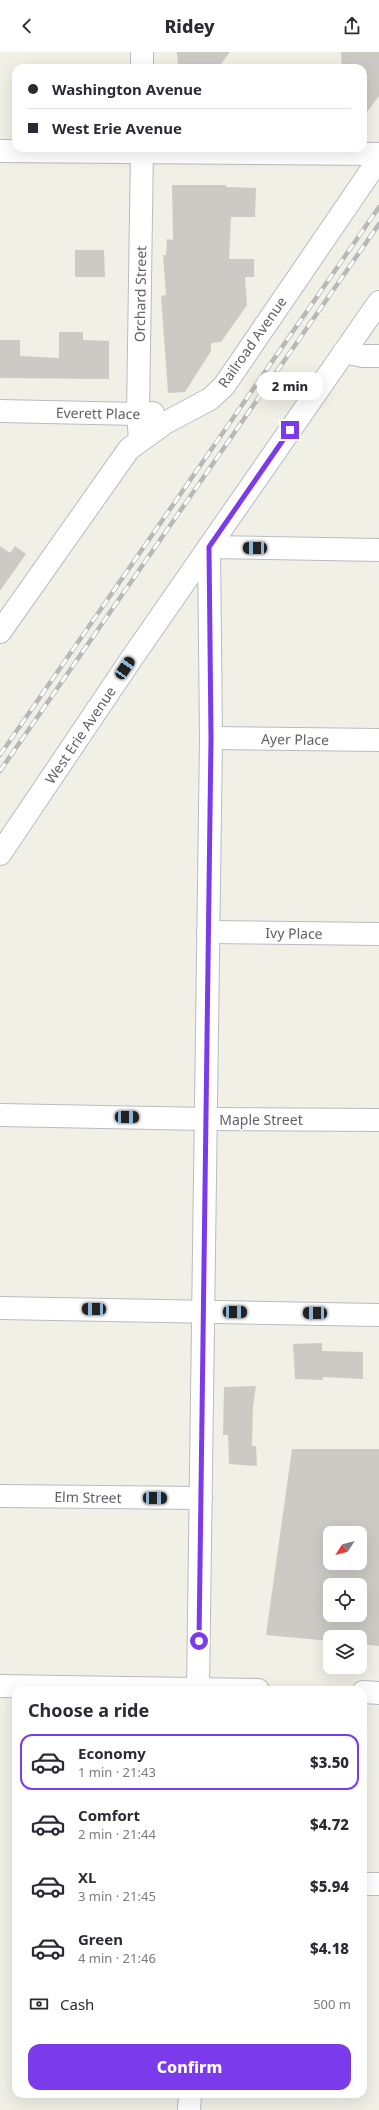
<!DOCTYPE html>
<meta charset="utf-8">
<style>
body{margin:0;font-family:"Noto Sans",sans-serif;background:#f2f2f3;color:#2b2b33;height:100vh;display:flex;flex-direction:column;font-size:15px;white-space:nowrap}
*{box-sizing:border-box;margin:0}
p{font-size:13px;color:#7c7c81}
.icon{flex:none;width:22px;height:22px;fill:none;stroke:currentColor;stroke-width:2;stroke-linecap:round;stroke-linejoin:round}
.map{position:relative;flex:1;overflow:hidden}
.side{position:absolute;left:12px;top:1634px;width:355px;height:412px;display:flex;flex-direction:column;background:#fff;border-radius:12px;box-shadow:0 4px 16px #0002}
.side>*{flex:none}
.banner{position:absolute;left:12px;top:12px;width:355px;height:88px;border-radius:12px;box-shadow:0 4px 16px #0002;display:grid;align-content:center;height:88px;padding:0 16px;background:#fff}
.needle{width:26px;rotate:234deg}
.controls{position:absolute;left:323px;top:1474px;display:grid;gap:8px}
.controls a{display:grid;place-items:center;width:44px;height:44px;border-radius:8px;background:#fff;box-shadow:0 4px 16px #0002;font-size:20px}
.end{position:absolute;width:18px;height:18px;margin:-9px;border:5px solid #7c3aed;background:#fff;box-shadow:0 0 0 2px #fff}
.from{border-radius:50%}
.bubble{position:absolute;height:28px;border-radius:12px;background:#fff;box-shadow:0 4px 16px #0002;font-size:13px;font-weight:800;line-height:28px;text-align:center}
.car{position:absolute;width:12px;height:24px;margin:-12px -6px;border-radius:5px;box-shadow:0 0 3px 1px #0007;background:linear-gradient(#222 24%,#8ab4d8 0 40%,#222 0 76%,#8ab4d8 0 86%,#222 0)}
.banner b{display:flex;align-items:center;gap:14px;height:38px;font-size:15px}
.banner b+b{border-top:1px solid #e1e1e2}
.banner i{width:10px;height:10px;background:#2b2b33}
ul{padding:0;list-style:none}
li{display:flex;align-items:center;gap:12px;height:56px;margin:0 8px 6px;padding:0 8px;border:2px solid transparent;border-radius:12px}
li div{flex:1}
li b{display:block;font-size:15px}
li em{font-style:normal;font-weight:800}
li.on{border-color:#7c3aed}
li>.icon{width:36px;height:36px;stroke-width:1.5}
h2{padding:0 16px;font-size:18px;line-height:48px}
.pay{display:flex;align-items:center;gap:10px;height:44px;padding:0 16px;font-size:15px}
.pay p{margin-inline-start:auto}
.cta{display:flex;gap:8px;margin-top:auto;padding:8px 16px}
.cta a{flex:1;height:46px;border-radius:12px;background:#7c3aed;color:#fff;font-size:16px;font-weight:800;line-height:46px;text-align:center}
header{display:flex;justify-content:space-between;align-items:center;height:52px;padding:0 16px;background:#fff;font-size:18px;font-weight:800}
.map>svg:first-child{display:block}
</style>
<header><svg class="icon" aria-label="back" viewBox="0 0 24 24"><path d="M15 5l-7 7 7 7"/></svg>Ridey<svg class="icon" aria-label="share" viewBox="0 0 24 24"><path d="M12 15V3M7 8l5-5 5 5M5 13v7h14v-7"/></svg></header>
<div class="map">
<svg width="379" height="2058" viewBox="0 0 379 2058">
<rect width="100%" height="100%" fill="#f0f0e7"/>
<g fill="#cccac4" fill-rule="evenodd">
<path d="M 177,0 L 230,0 L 218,16 L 178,16 Z"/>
<path d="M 341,0 L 379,0 L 379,44 L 363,65 L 363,16 L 342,16 Z"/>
<path d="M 172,133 L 226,133 L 226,135 L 256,136 L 255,165 L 231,165 L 229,207 L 254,207 L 254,225 L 245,225 L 247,253 L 221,290 L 211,291 L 211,299 L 185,340 L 168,341 L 161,244 L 166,243 L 163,203 L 166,203 L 167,187 L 173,188 Z"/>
<path d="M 75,198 L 104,198 L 105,225 L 75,225 Z"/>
<path d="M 59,280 L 83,280 L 83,288 L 109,289 L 109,327 L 0,326 L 0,288 L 20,288 L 20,304 L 59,306 Z"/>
<path d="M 0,494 L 10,501 L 15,494 L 26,502 L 0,539 Z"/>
<path d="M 322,1291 L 322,1299 L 363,1300 L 363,1327 L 323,1325 L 323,1328 L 295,1327 L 293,1292 Z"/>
<path d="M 256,1334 L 253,1354 L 252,1394 L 256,1394 L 257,1414 L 229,1412 L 228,1383 L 223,1383 L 224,1335 Z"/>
<path d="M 292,1397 L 379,1397 L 379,1594 L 360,1592 L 360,1585 L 330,1585 L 330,1589 L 266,1583 ZM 330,1481 L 360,1481 L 360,1511 L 330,1511 ZM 330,1533 L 360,1533 L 360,1563 L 330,1563 Z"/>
</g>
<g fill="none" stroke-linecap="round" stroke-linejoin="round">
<g stroke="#b9bbc0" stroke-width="24">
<g id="minor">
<path d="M 142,16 L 142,0"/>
<path d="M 0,99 L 379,102"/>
<path d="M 344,300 L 363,304 L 379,304"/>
<path d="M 0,359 L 138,362 L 153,361"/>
<path d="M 140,388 L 138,362 L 142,96"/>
<path d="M 0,580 L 129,397 L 165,371 L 210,347 L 224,334 L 379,107"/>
<path d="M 211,686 L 379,688"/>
<path d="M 0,802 L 134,603 L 379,250"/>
<path d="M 208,880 L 379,882"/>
<path d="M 0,1063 L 206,1067 L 379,1068"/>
<path d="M 0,1256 L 379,1263"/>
<path d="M 0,1444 L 201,1446"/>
<path d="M 0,1634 L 258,1638"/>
<path d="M 198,1638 L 211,686 L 209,495 L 379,498"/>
<path d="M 363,1640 L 379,1641"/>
<path d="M 363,1832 L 379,1832"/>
<path d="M 189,2058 L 190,2042"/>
</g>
</g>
<use href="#minor" stroke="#fff" stroke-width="22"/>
<g stroke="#b7b8b8" stroke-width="4.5">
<g id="rail">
<path d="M 0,703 L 379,155"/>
<path d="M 0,719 L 379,172"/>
</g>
</g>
<use href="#rail" stroke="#fff" stroke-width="3" stroke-dasharray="9" stroke-linecap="butt"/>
</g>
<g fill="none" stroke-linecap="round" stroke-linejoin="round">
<path stroke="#7c3aed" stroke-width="5" d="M 199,1589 L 211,686 L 209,495 L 290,378"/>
</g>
<g text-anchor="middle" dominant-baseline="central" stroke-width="3" stroke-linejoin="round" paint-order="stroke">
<g font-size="14" fill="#5f6167" stroke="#fff">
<text transform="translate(140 242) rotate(-89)">Orchard Street</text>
<text transform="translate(252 290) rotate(-55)">Railroad Avenue</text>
<text transform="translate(98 361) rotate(1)">Everett Place</text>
<text transform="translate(80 683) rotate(-56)">West Erie Avenue</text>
<text transform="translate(295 687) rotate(1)">Ayer Place</text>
<text transform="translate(294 881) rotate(1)">Ivy Place</text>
<text x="261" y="1067">Maple Street</text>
<text transform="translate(88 1445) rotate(1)">Elm Street</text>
</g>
</g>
</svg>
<div class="controls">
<a><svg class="needle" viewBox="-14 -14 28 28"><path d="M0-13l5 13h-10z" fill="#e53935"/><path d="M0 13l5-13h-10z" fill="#7c7c81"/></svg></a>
<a><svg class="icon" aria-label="locate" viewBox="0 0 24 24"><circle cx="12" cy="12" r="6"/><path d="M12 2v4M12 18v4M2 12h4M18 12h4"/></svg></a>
<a><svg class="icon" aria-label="layers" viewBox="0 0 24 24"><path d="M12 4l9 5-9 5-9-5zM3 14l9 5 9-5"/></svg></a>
</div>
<i class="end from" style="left:199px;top:1589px"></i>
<i class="end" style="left:290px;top:378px"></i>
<div class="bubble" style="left:257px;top:320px;width:66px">2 min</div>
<i class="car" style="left:255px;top:496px;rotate:271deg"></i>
<i class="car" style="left:125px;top:616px;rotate:34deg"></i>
<i class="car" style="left:127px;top:1065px;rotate:91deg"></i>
<i class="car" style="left:94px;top:1257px;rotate:271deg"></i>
<i class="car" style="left:235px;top:1260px;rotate:91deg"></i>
<i class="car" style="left:315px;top:1261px;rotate:271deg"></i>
<i class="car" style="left:155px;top:1446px;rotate:91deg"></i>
<div class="banner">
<b><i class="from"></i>Washington Avenue</b>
<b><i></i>West Erie Avenue</b>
</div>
<section class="side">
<h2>Choose a ride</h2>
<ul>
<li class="on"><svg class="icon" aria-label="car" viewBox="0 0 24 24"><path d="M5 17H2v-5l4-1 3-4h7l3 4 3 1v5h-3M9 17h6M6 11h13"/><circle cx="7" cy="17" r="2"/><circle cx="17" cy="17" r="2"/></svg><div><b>Economy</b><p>1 min · 21:43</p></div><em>$3.50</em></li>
<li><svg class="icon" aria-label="car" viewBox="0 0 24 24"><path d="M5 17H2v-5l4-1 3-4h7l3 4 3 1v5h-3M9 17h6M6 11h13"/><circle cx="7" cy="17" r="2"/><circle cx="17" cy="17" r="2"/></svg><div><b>Comfort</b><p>2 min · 21:44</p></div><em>$4.72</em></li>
<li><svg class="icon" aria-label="car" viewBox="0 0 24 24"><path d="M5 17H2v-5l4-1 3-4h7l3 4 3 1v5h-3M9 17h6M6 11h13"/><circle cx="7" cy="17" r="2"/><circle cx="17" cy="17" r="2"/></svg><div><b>XL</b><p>3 min · 21:45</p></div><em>$5.94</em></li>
<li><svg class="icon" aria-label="car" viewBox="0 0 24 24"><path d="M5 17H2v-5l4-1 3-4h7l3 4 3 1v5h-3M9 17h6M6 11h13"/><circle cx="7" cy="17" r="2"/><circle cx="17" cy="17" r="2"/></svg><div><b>Green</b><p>4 min · 21:46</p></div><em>$4.18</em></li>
</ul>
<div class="pay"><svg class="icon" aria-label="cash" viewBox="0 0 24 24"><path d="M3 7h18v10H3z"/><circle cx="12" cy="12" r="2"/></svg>Cash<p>500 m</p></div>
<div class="cta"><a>Confirm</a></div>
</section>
</div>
